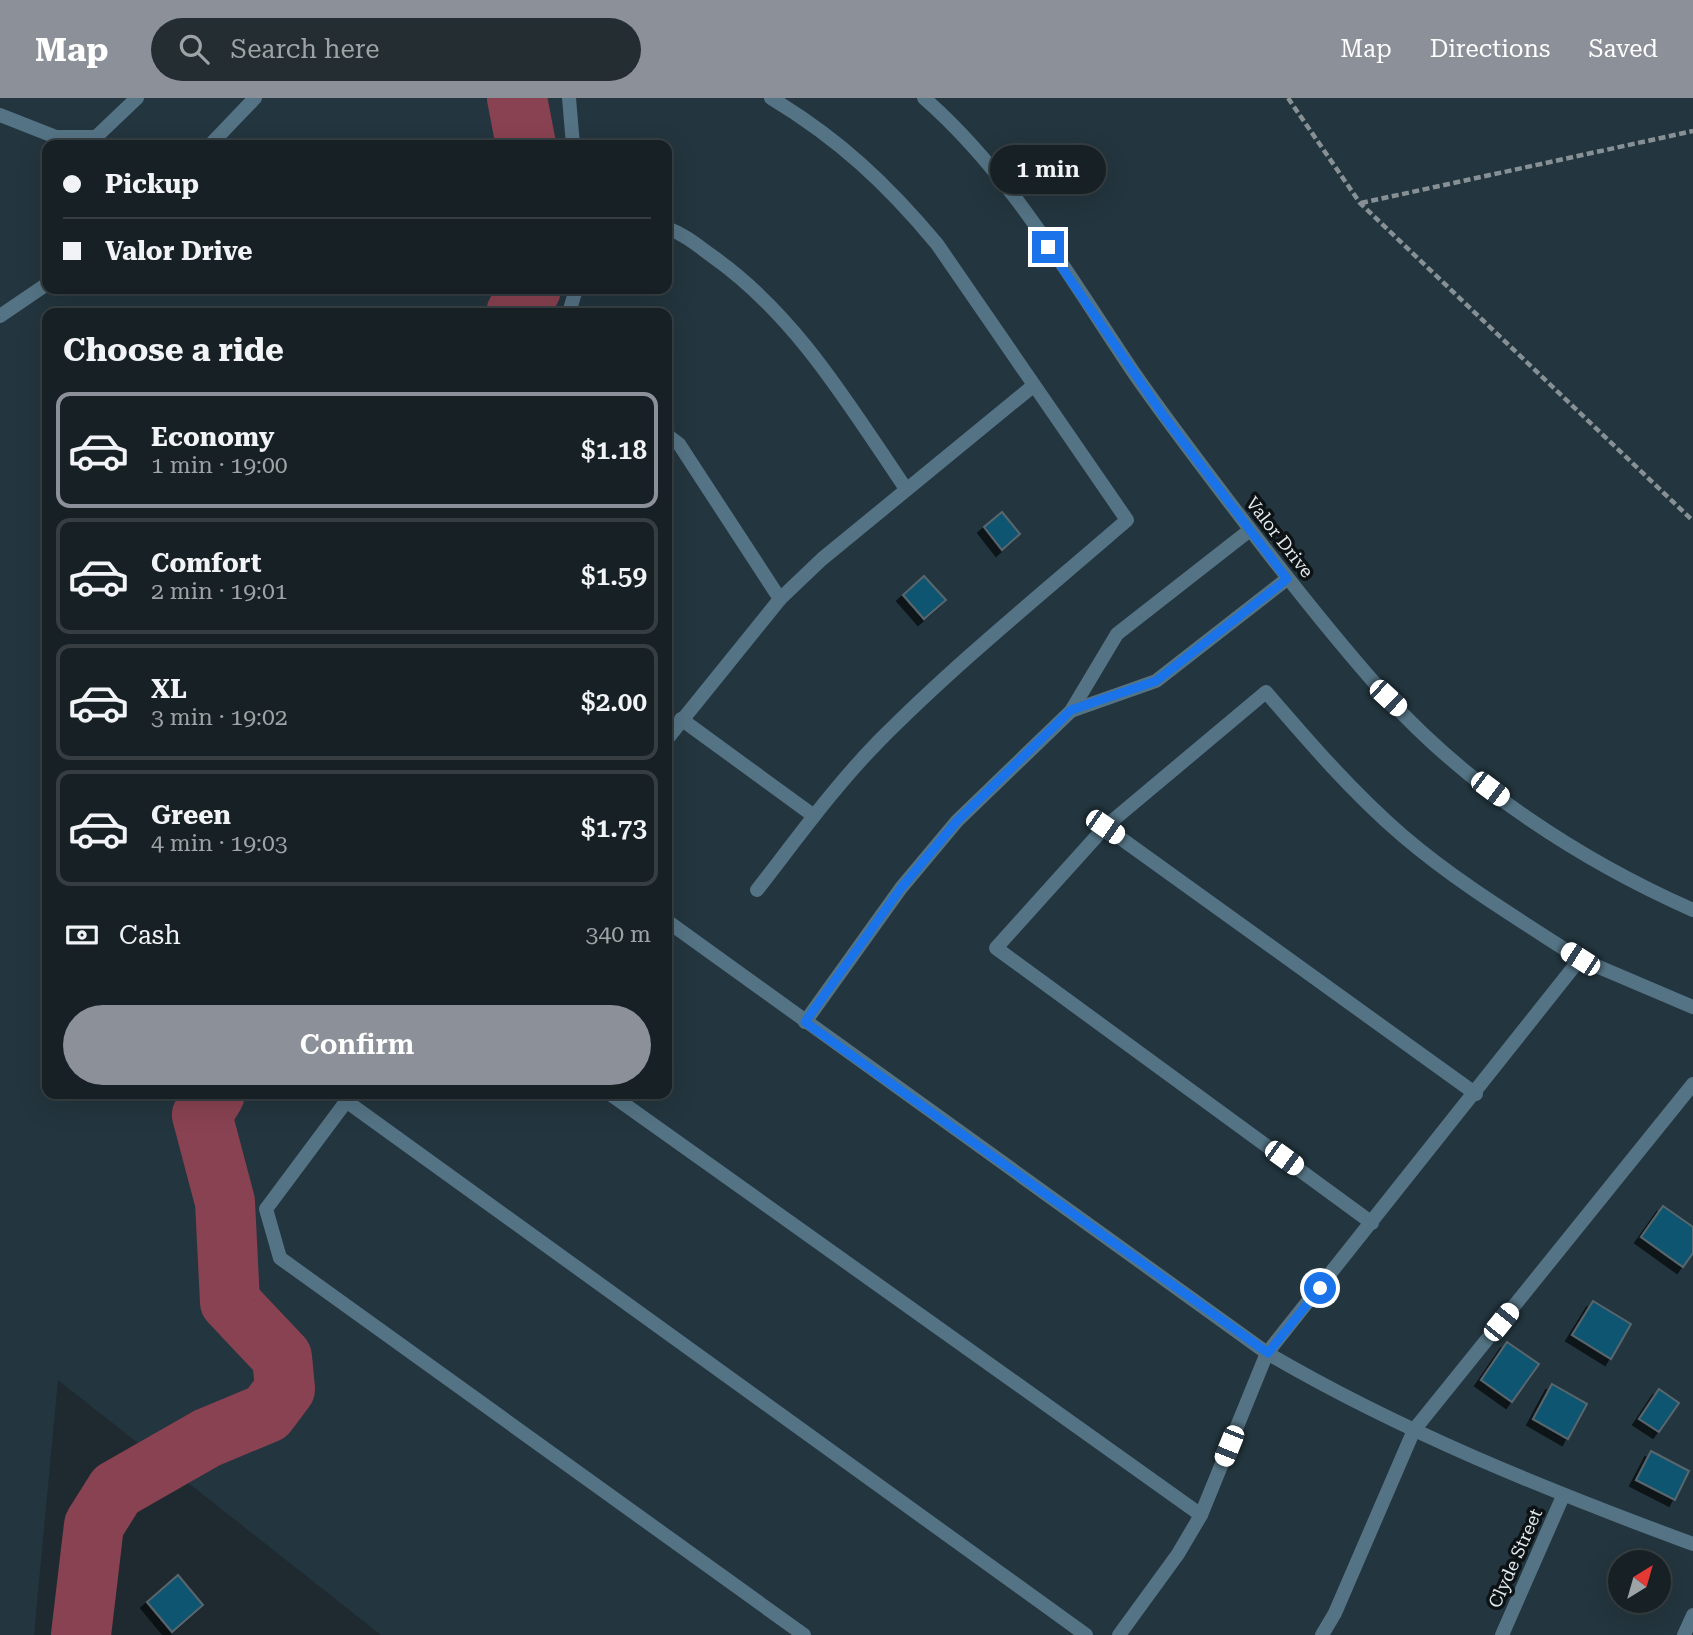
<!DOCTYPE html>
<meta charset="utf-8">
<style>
body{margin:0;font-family:"Roboto Serif",serif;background:#242d31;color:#f1f3f6;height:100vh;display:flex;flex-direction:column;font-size:26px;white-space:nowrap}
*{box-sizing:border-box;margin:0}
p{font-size:23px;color:#9ea3a6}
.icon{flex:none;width:38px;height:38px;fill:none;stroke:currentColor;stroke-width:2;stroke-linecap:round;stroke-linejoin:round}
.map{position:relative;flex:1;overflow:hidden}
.sheet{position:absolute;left:42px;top:210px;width:630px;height:791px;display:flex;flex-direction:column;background:#172024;border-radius:14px;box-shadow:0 7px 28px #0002,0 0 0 2px #363e41}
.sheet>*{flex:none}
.banner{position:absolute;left:42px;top:42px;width:630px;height:154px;border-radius:14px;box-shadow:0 7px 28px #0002,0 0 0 2px #363e41;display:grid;align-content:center;height:154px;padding:0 21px;background:#172024}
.needle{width:46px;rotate:37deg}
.buttons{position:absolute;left:1608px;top:1452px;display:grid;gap:14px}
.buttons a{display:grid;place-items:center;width:63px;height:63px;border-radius:50%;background:#172024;box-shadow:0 7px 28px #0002,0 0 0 2px #363e41;font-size:35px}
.end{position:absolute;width:32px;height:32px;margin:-16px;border:9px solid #1a73e8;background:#fff;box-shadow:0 0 0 4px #fff}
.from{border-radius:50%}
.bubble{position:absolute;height:49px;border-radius:24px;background:#172024;box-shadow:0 7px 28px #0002,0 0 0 2px #363e41;font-size:23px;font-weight:600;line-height:49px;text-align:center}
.car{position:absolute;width:21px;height:42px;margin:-21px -10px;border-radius:9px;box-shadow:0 0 5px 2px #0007;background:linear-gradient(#fff 24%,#345 0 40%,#fff 0 76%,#345 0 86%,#fff 0)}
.banner b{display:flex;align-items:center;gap:24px;height:66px;font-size:26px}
.banner b+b{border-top:2px solid #363e41}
.banner i{width:18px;height:18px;background:#f1f3f6}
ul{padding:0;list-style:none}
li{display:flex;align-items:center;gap:21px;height:116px;margin:0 14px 10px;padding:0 7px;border:4px solid #363e41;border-radius:14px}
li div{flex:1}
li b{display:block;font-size:26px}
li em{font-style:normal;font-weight:600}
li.active{border-color:#8c9099}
li>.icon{width:63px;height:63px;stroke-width:1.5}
h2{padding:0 21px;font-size:32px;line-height:84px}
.pay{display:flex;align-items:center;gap:18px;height:77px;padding:0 21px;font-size:26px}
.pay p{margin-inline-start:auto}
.cta{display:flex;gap:14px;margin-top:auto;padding:14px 21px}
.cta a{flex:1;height:80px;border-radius:42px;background:#8c9099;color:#fff;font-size:28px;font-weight:600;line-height:80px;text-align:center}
header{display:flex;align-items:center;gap:42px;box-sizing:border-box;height:98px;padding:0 35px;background:#8c9099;color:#fff}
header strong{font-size:33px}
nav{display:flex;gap:38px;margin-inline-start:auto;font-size:24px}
.search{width:490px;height:63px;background:#242d31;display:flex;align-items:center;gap:18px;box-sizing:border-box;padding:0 24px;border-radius:38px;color:#9ea3a6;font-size:26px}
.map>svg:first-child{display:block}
</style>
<header>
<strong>Map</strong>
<div class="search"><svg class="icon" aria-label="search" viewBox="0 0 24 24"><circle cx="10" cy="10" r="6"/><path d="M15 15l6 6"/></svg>Search here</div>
<nav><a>Map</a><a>Directions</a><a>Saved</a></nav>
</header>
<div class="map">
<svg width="1693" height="1537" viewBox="0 0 1693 1537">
<defs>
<filter id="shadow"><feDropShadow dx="-6" dy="6" stdDeviation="0" flood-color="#0009"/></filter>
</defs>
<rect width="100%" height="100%" fill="#1f2a30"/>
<path fill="#23353e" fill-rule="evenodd" d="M 0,0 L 1693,0 L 1693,1537 L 381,1537 L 58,1282 L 34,1537 L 0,1537 ZM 47,47 L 667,47 L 667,191 L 47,191 ZM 47,215 L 667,215 L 667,996 L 47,996 ZM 1620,1465 L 1659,1465 L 1659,1503 L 1620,1503 Z"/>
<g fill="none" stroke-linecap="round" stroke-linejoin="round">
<g stroke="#894251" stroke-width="60">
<path d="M 517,0 L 526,47"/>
<path d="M 516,215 L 531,191"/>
<path d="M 81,1537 L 94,1427 L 116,1392 L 207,1340 L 267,1315 L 285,1291 L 282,1259 L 230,1204 L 225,1104 L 202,1017 L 215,996"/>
</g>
</g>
<g fill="#115471" stroke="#59666d" stroke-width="2" filter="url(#shadow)">
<path d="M 1002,414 L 1020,436 L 1002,452 L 984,429 Z"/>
<path d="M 924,478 L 946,502 L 924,521 L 903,497 Z"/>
<path d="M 1663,1108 L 1693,1129 L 1693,1155 L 1683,1169 L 1641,1139 Z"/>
<path d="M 1593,1203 L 1631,1226 L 1611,1261 L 1572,1237 Z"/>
<path d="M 1507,1244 L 1539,1266 L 1512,1304 L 1481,1282 Z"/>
<path d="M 1552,1286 L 1587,1306 L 1568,1341 L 1533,1321 Z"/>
<path d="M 1659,1291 L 1679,1305 L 1659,1334 L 1639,1321 Z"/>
<path d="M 1651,1353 L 1689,1373 L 1675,1402 L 1636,1382 Z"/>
<path d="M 178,1477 L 203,1507 L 172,1534 L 147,1504 Z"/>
</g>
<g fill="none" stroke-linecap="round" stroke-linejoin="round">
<g stroke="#879095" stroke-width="4.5" stroke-dasharray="7 3.5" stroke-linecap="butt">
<path d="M 1288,0 L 1360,105 L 1693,423"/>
<path d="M 1361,105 L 1693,33"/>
</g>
<g stroke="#547384" stroke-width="14">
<path d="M 569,0 L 573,47"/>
<path d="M 924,0 C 1011,76 1070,180 1134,275 C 1170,327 1208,376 1246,426 C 1291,485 1337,543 1386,598 C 1468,689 1582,763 1693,812"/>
<path d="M 0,17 L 56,39 L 96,39 L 137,0"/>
<path d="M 210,47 L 255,0"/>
<path d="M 667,130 C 684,136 697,147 712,158 C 796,217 849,307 906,391"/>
<path d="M 569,215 L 576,191"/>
<path d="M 0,218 L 47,186"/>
<path d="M 667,337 L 679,346 L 780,501"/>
<path d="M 1071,613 L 1156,583 L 1287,481"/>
<path d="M 681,621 L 814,718"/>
<path d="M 667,641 L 780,501 L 822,461 L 1033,288"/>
<path d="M 1105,729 L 1476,996"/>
<path d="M 757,792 C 796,742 833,690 878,644 C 956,565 1043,495 1127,422 L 937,146 C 887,86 839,41 771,0"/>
<path d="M 667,823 L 1267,1255 C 1402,1334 1547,1392 1693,1446"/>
<path d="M 1580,861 L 1693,909"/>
<path d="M 805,924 L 901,790 L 957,723 L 1071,613 L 1117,536 L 1250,432"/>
<path d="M 610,996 L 1201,1417"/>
<path d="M 351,997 L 266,1111 L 280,1160 L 804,1537"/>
<path d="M 346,1003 L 1086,1537"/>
<path d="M 1119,1537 L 1178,1456 L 1201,1417 L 1267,1255 L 1580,861 C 1520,822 1458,785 1403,738 C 1353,695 1309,644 1266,594 L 1105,729 L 996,850 L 1372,1125"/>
<path d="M 1322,1537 L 1335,1515 L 1414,1332 L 1693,986"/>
<path d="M 1502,1537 L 1563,1398"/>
<path d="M 1684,1537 L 1693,1517"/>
</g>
</g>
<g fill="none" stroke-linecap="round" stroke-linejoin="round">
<path stroke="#1a73e8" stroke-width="9" d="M 1048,149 L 1163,317 L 1287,481 L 1156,583 L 1071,612 L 957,723 L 901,790 L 805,924 L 1268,1255 L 1320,1190"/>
</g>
<g text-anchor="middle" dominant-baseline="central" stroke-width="7" stroke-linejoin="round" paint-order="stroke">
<g font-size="18" fill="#e3eaee" stroke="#0d1215">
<text transform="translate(1280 439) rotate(52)">Valor Drive</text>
<text transform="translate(1515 1460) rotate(-66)">Clyde Street</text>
</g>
</g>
</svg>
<div class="buttons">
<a><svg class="needle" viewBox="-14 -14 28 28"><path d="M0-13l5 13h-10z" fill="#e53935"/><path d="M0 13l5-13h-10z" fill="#9ea3a6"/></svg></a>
</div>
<i class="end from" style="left:1320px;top:1190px"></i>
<i class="end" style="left:1048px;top:149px"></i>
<div class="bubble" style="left:990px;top:47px;width:116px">1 min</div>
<i class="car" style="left:1388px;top:600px;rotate:133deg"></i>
<i class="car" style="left:1490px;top:691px;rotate:127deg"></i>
<i class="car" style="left:1105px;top:729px;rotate:125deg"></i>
<i class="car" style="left:1580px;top:861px;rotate:303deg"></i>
<i class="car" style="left:1284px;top:1060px;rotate:126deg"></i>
<i class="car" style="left:1501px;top:1224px;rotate:39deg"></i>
<i class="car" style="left:1229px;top:1348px;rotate:202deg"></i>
<div class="banner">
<b><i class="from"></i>Pickup</b>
<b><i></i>Valor Drive</b>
</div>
<section class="sheet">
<h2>Choose a ride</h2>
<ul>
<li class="active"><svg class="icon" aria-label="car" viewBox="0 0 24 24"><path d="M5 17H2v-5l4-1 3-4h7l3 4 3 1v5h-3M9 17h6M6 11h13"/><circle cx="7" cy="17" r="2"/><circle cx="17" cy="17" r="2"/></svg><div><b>Economy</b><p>1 min · 19:00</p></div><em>$1.18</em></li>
<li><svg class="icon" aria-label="car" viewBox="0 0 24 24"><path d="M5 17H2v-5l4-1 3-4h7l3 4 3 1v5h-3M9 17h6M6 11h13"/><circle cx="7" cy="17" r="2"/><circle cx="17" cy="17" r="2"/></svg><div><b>Comfort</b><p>2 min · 19:01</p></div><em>$1.59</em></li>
<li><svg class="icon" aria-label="car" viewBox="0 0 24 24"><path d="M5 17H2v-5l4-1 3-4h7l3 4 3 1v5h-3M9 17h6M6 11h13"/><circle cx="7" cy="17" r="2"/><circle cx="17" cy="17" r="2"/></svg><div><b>XL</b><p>3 min · 19:02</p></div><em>$2.00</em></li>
<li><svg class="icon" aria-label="car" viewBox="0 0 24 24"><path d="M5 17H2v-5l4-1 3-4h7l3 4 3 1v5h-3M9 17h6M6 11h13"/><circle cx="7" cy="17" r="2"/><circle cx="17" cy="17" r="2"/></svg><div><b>Green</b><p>4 min · 19:03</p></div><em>$1.73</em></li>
</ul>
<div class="pay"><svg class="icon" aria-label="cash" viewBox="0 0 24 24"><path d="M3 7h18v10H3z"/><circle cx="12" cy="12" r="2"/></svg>Cash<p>340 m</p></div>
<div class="cta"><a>Confirm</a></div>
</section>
</div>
